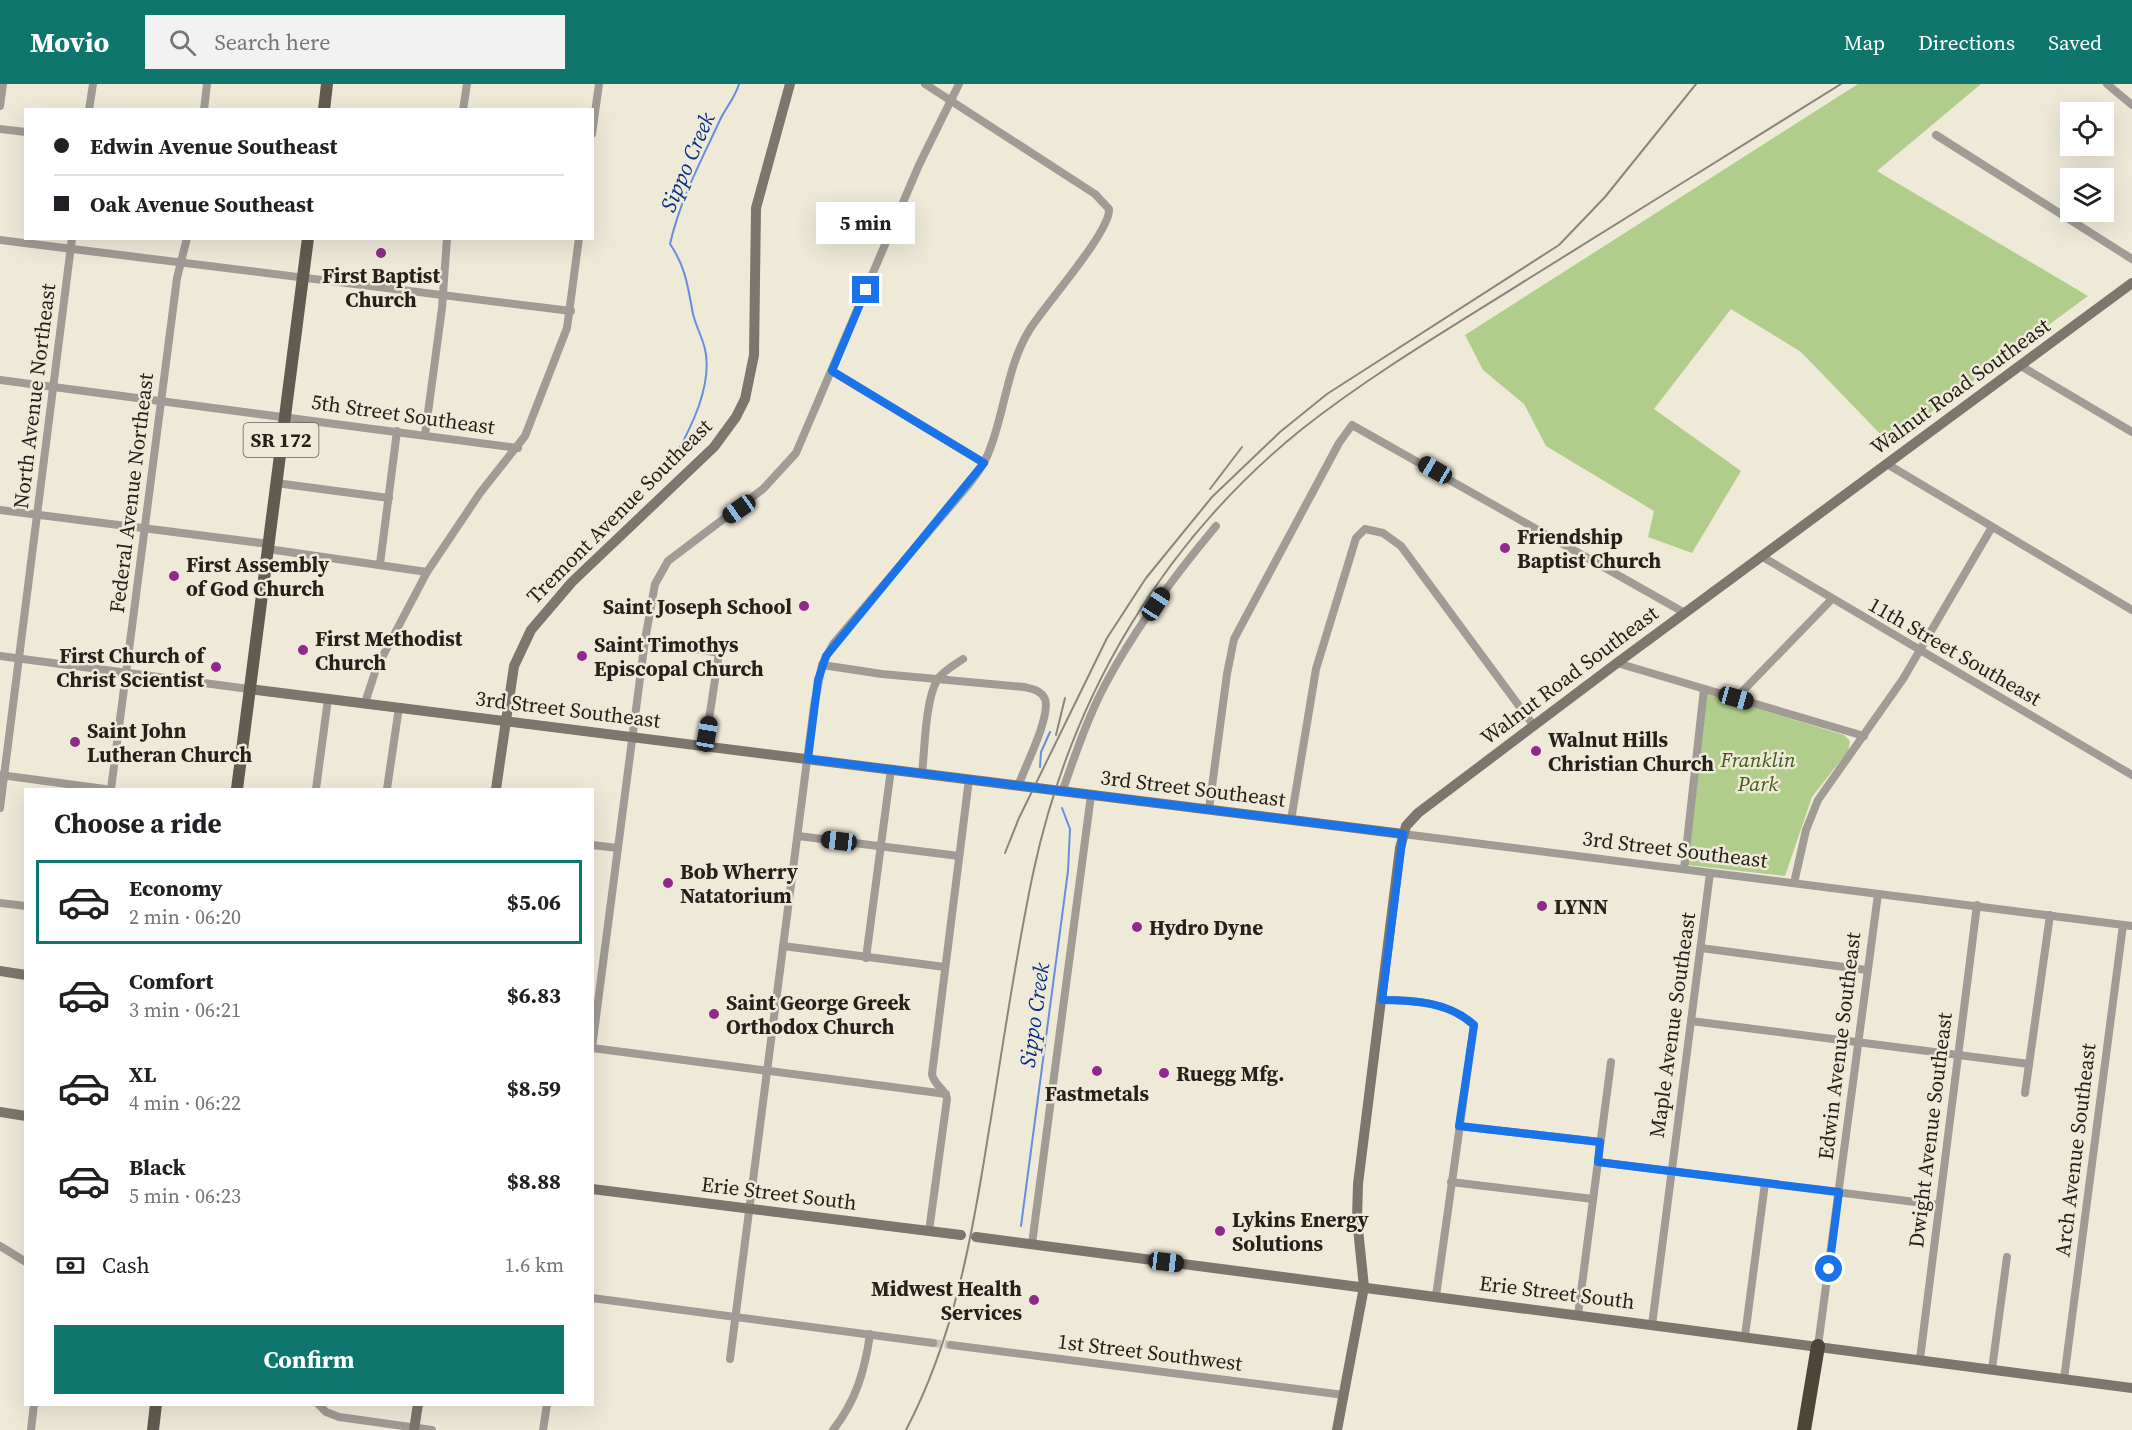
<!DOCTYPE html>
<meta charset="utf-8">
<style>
body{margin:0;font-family:"Source Serif 4",serif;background:#f2f2f2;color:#202124;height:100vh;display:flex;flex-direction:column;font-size:22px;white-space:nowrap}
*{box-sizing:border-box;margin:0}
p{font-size:20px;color:#757577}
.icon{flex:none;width:33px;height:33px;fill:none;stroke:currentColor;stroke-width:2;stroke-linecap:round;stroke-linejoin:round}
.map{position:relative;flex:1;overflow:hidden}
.drawer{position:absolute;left:24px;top:704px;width:570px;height:618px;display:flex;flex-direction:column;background:#fff;border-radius:0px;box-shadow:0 6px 24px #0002}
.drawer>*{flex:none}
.top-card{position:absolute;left:24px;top:24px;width:570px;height:132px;border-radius:0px;box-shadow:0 6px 24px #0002;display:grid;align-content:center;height:132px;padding:0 30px;background:#fff}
.fabs{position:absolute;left:2060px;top:18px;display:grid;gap:12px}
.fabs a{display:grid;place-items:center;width:54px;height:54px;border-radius:0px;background:#fff;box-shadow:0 6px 24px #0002;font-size:30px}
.end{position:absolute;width:27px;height:27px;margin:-14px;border:8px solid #1a73e8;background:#fff;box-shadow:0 0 0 3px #fff}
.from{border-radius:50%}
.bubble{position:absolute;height:42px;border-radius:0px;background:#fff;box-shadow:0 6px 24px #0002;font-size:20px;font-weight:700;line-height:42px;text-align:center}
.car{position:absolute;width:18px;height:36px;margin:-18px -9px;border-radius:8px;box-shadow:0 0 4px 2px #0007;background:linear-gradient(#222 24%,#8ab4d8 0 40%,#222 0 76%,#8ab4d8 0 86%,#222 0)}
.top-card b{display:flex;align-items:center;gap:21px;height:57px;font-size:22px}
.top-card b+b{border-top:2px solid #e0e0e0}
.top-card i{width:15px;height:15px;background:#202124}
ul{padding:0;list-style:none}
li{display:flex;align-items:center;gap:18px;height:84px;margin:0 12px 9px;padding:0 18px;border:3px solid transparent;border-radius:0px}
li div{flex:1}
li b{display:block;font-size:22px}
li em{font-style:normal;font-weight:700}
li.selected{border-color:#0f766e}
li>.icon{width:54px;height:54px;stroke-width:1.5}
h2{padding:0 30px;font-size:27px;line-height:72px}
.pay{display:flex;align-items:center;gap:15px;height:66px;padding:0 30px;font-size:22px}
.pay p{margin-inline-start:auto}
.button{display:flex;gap:12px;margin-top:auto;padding:12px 30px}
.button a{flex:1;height:69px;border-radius:0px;background:#0f766e;color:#fff;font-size:24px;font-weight:700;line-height:69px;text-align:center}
header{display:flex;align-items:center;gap:36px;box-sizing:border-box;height:84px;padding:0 30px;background:#0f766e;color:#fff}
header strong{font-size:28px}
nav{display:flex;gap:33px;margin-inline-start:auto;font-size:21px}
.search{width:420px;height:54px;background:#f2f2f2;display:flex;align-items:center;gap:15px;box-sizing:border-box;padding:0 21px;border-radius:0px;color:#757577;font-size:22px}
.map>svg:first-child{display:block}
</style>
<header>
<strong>Movio</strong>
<div class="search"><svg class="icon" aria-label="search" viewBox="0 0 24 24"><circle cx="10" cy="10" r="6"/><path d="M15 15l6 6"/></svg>Search here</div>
<nav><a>Map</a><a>Directions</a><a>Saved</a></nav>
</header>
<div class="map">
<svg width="2132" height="1346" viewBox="0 0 2132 1346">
<rect width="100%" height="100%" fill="#efead8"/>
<g fill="#b1cd8b">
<path d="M 1858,0 L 1981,0 L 1877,87 L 2088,212 L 1889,359 L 1801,268 L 1731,225 L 1654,325 L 1741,387 L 1692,469 L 1648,453 L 1654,427 L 1546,362 L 1524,320 L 1483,286 L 1465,251 Z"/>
<path d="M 1707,609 L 1844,651 L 1850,657 L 1848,667 L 1812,713 L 1785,792 L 1688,781 Z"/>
</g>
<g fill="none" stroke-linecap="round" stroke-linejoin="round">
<g stroke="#668edc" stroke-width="2">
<path d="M 674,374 C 691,344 713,301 705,265 C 702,253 696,242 693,230 C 688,204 686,183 670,160 C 680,116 701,77 720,36 C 726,23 735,14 739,0"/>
<path d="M 1040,683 L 1041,668 L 1050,648"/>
<path d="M 1021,1142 L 1068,787 L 1070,745 L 1062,724"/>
</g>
<path stroke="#c6c2b2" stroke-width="8" stroke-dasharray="8 4" stroke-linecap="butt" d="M 933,1259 L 951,1261"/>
<g stroke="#a09b94" stroke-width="8">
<path d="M 2107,0 L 2132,21"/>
<path d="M 0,22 L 3,0"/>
<path d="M 89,26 L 93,0"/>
<path d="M 204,26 L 207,0"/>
<path d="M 463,26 L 467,0"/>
<path d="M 0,45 L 26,48"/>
<path d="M 592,50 L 599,0"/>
<path d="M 1936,51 L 2132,175"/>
<path d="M 0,156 L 571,227"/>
<path d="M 2021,282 L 2132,348"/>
<path d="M 832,287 L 984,379"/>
<path d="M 0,296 L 518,364"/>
<path d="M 425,351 L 442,224 L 447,154"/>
<path d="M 1887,380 L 2132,526"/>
<path d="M 276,399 L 389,414"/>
<path d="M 0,426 L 269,460"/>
<path d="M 268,465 L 427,488"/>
<path d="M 1761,472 L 2132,691"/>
<path d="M 380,480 L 397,347"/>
<path d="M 645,556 L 719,569 L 705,662"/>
<path d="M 0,572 L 249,605"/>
<path d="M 1617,579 L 1864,652"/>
<path d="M 822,581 L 882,590 L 1024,603 C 1032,605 1041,606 1045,615 C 1051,632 1025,683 1018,702"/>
<path d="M 1736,614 L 1832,515"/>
<path d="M 365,619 L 376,585 L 427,488 L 480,409 L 525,352 L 567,244 L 579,154"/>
<path d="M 922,689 C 925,664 925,618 937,596 C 943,587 954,581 963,575"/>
<path d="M 0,691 L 105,705"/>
<path d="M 111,705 L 177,194 L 187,154"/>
<path d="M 316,705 L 328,615"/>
<path d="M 387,705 L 399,623"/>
<path d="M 1062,708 C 1075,672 1087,635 1105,601 C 1135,544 1175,491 1216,442"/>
<path d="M 0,724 L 72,154"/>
<path d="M 1209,725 L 1227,590 L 1234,555 L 1339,359 L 1352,341 L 1685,529"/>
<path d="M 1291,736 L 1316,585 L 1356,454 L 1365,445 L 1383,449 L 1401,462 L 1534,642"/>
<path d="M 1403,750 L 2132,842"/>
<path d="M 798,752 L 959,772"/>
<path d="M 592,761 L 618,764"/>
<path d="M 1684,785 L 1704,605"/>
<path d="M 1794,799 L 1806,746 L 1818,716 L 1903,595 L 1992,443"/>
<path d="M 0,819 L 26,822"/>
<path d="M 783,862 L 945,883"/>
<path d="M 1701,864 L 1867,886"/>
<path d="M 866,874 L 891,685"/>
<path d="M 1382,916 C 1414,916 1449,918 1474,941 L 1436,1212"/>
<path d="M 1691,937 L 2029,980"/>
<path d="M 592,964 L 645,556 L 655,500 L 668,477 L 763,405 L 796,369 L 919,81 L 959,0"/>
<path d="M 592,964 L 946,1010"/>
<path d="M 2025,1009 L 2050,831"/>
<path d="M 1459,1042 L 1600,1058"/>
<path d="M 1598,1078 L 1939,1121"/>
<path d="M 1451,1098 L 1593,1115"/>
<path d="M 929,1147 L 947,1015 C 945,1004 934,1002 932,990 L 969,695"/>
<path d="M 1032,1160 L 1091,711"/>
<path d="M 0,1162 L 26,1178"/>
<path d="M 592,1214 L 933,1259"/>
<path d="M 1578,1231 L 1611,978"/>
<path d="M 1652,1241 L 1710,789"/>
<path d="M 1745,1252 L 1765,1099"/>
<path d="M 951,1261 L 1344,1311"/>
<path d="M 1818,1262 L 1878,810"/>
<path d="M 730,1275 L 814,622 L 822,581 L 833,560 L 966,404 C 974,394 983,383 988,370 C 1005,330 1006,283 1030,245 C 1045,221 1111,147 1109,125 L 1095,110 L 925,0"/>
<path d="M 1920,1275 L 1977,821"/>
<path d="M 1992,1285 L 2007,1173"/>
<path d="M 2064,1295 L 2123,841"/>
<path d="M 318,1320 L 326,1328 L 339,1333 L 432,1346"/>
<path d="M 31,1346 L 34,1320"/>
<path d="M 543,1346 L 547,1320"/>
<path d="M 833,1346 C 856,1317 865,1286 870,1250"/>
</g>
<g stroke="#7c766c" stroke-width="10">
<path d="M 249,605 L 1403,750"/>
<path d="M 496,705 L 514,582 L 531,546 L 572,498 L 714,363 L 736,333 L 745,315 L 754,271 L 756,124 L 790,0"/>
<path d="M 0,887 L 26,891"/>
<path d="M 0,1028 L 26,1032"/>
<path d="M 592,1105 L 961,1151"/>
<path d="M 976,1153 L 2132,1304"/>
<path d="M 414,1346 L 418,1320"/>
<path d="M 1337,1346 L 1364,1203 L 1357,1135 L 1358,1100 L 1400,764 L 1406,742 L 1418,729 L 1617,579 L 2132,199"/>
</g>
<g stroke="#625b4f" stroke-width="12">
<path d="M 324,26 L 327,0"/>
<path d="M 237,705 L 308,154"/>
<path d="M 153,1346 L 156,1320"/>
</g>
<path stroke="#4d4537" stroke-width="14" d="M 1804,1346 L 1818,1262"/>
<g stroke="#8a867a" stroke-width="2">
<path d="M 1210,405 L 1242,363"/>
<path d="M 1056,651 L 1065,614"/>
<path d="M 1005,769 L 1019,734 L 1107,554 L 1146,494 L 1212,413 L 1280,348 L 1327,310 L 1559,161 L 1605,113 L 1696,0"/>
<path d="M 906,1346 C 954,1254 972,1154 988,1052 C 1003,963 1015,873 1034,785 C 1072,611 1163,457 1302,345 C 1373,289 1452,243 1528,195 C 1632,130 1737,65 1841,0"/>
</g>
</g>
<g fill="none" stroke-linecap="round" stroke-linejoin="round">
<path stroke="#1a73e8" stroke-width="8" d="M 866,206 L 832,287 L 984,379 L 826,572 L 818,596 L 808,675 L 1403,750 L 1382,916 C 1414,916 1449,918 1474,941 L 1459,1042 L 1600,1058 L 1598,1078 L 1839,1108 L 1829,1185"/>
</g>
<g fill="#90288d" stroke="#efead8" stroke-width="2">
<circle cx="381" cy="169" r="6"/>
<circle cx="1505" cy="464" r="6"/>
<circle cx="174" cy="492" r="6"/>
<circle cx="804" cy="522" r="6"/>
<circle cx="303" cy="566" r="6"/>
<circle cx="582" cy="572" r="6"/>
<circle cx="216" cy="583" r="6"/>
<circle cx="75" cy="658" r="6"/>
<circle cx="1536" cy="667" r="6"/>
<circle cx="668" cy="799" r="6"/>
<circle cx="1542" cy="822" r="6"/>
<circle cx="1137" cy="843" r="6"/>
<circle cx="714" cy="930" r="6"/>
<circle cx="1097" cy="987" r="6"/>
<circle cx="1164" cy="989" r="6"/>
<circle cx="1220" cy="1147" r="6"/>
<circle cx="1034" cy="1216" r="6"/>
</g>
<g text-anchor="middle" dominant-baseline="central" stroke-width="5" stroke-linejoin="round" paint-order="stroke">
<rect fill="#efead8" stroke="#605d53" stroke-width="1.5" x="243.5" y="339" width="75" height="34" rx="4.5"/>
<g font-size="20" font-weight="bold" fill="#23211a">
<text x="281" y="356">SR 172</text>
</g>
<g font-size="21" font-weight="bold" fill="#23211a" stroke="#efead8" text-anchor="start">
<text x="381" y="191" text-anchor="middle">First Baptist<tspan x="381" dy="24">Church</tspan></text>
<text x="1517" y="452">Friendship<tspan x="1517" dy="24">Baptist Church</tspan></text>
<text x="186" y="480">First Assembly<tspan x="186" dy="24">of God Church</tspan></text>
<text x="792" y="522" text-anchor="end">Saint Joseph School</text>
<text x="315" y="554">First Methodist<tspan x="315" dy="24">Church</tspan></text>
<text x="594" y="560">Saint Timothys<tspan x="594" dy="24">Episcopal Church</tspan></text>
<text x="204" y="571" text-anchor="end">First Church of<tspan x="204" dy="24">Christ Scientist</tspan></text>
<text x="87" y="646">Saint John<tspan x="87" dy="24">Lutheran Church</tspan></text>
<text x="1548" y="655">Walnut Hills<tspan x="1548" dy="24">Christian Church</tspan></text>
<text x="680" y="787">Bob Wherry<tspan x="680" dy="24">Natatorium</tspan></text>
<text x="1554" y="822">LYNN</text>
<text x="1149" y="843">Hydro Dyne</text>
<text x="726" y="918">Saint George Greek<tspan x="726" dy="24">Orthodox Church</tspan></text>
<text x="1176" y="989">Ruegg Mfg.</text>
<text x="1097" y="1009" text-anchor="middle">Fastmetals</text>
<text x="1232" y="1135">Lykins Energy<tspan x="1232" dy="24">Solutions</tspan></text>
<text x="1022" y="1204" text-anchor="end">Midwest Health<tspan x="1022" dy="24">Services</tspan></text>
</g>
<g font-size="21" fill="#23211a" stroke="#efead8">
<text transform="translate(1960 302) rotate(-36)">Walnut Road Southeast</text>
<text transform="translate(34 312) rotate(-83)">North Avenue Northeast</text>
<text transform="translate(403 330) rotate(8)">5th Street Southeast</text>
<text transform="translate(131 409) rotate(-83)">Federal Avenue Northeast</text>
<text transform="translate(619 427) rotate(-45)">Tremont Avenue Southeast</text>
<text transform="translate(1955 567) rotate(30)">11th Street Southeast</text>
<text transform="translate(1569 591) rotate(-37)">Walnut Road Southeast</text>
<text transform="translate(568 625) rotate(7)">3rd Street Southeast</text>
<text transform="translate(1193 704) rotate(7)">3rd Street Southeast</text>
<text transform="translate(1675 765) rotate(7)">3rd Street Southeast</text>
<text transform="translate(1672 941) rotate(-82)">Maple Avenue Southeast</text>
<text transform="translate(1839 962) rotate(-83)">Edwin Avenue Southeast</text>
<text transform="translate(1930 1046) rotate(-83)">Dwight Avenue Southeast</text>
<text transform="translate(2075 1066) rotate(-83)">Arch Avenue Southeast</text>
<text transform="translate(779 1109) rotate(7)">Erie Street South</text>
<text transform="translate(1557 1208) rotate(7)">Erie Street South</text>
<text transform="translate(1150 1268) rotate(7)">1st Street Southwest</text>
</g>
<g font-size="21" font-style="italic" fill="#415818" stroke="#efead8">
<text x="1758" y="675">Franklin<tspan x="1758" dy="24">Park</tspan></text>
</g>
<g font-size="22" font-style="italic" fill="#072f89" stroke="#efead8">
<text transform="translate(687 78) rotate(-67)">Sippo Creek</text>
<text transform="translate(1034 931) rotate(-82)">Sippo Creek</text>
</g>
</g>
</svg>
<div class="fabs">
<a><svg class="icon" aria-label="locate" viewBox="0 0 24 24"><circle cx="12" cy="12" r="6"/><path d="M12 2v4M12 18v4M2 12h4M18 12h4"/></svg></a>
<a><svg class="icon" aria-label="layers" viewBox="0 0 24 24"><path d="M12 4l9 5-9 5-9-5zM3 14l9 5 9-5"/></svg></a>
</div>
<i class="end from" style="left:1829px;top:1185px"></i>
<i class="end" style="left:866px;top:206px"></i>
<div class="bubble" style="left:816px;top:118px;width:99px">5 min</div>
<i class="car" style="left:1435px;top:386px;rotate:300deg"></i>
<i class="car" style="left:739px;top:425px;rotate:235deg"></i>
<i class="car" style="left:1156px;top:520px;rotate:33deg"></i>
<i class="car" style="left:1736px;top:614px;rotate:106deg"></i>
<i class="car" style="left:707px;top:650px;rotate:10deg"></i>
<i class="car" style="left:839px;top:757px;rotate:277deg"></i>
<i class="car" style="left:1166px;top:1178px;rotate:97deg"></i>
<div class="top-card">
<b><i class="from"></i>Edwin Avenue Southeast</b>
<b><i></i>Oak Avenue Southeast</b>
</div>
<section class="drawer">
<h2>Choose a ride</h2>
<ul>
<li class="selected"><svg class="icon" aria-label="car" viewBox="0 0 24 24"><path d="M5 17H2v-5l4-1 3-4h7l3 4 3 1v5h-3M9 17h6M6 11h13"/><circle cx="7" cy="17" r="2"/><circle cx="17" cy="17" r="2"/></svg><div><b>Economy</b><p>2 min · 06:20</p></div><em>$5.06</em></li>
<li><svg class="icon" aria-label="car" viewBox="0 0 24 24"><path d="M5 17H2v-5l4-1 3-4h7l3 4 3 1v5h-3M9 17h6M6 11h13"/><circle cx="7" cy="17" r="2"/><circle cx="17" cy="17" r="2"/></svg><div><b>Comfort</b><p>3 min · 06:21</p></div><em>$6.83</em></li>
<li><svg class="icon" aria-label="car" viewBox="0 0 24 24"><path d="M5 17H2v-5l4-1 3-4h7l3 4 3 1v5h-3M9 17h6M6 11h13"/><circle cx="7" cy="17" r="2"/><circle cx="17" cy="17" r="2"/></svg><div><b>XL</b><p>4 min · 06:22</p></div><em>$8.59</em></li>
<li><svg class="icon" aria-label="car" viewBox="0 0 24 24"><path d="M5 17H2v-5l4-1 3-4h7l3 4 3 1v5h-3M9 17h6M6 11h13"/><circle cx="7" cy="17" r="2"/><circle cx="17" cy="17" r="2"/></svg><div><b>Black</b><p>5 min · 06:23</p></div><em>$8.88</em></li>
</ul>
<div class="pay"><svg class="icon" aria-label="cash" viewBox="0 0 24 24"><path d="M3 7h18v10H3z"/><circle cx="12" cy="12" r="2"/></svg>Cash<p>1.6 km</p></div>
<div class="button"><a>Confirm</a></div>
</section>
</div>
